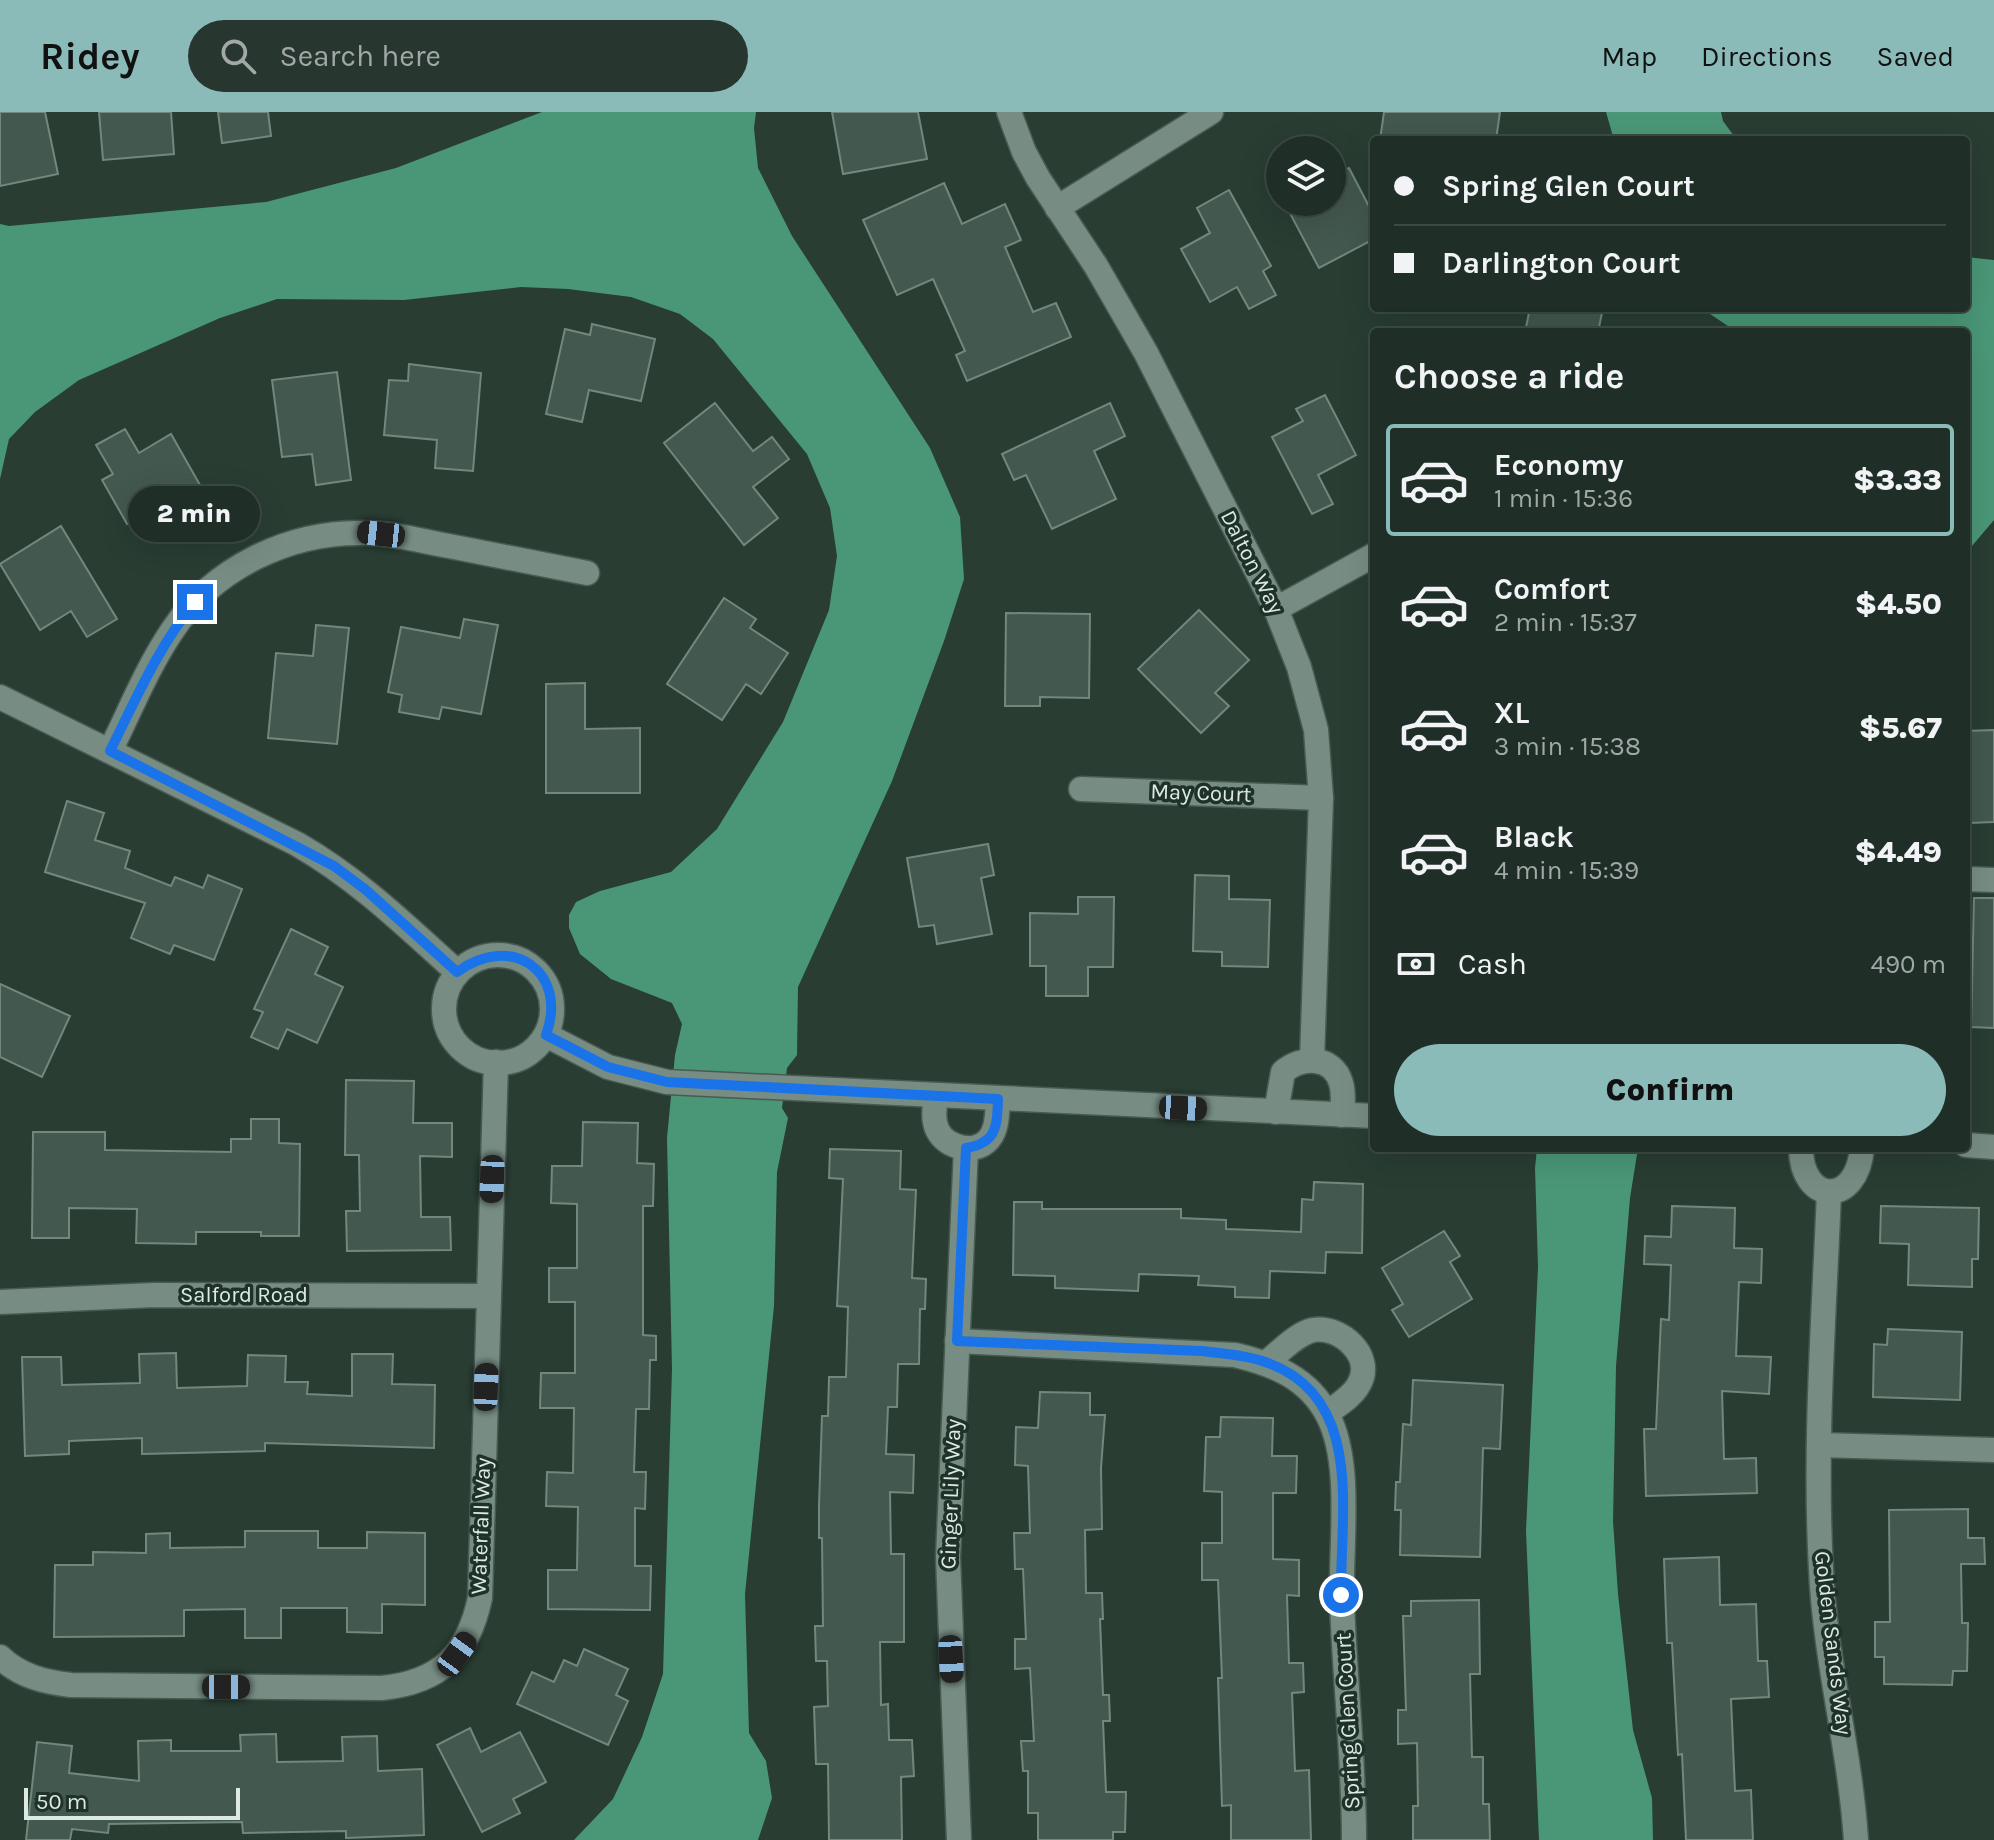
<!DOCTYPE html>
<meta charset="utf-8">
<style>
body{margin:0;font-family:Karla,sans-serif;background:#27362e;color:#f1f3f6;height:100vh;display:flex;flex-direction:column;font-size:30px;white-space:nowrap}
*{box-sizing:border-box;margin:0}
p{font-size:26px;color:#a1a8a7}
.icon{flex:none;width:44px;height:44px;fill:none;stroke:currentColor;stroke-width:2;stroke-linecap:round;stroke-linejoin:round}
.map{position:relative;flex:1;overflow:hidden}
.details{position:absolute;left:1370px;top:216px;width:600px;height:824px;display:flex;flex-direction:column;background:#1f2e26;border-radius:8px;box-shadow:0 8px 32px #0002,0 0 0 2px #3c4a43}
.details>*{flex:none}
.guide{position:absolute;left:1370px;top:24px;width:600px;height:176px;border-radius:8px;box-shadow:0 8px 32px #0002,0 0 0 2px #3c4a43;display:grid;align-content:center;height:176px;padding:0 24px;background:#1f2e26}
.buttons{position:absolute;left:1266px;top:24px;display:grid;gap:16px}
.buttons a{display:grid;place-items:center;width:80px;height:80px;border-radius:50%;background:#1f2e26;box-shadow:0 8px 32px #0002,0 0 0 2px #3c4a43;font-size:40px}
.scale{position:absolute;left:24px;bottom:20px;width:216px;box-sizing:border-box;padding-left:8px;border:4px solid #dde9e3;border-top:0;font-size:22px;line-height:28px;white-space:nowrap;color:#dde9e3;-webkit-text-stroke:6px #1f3229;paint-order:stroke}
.end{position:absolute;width:36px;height:36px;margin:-18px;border:10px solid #1a73e8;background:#fff;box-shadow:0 0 0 4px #fff}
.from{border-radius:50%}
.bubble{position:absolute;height:56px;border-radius:28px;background:#1f2e26;box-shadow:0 8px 32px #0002,0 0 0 2px #3c4a43;font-size:26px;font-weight:800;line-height:56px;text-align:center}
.car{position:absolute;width:24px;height:48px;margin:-24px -12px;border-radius:10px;box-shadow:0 0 6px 2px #0007;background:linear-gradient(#222 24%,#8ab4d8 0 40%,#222 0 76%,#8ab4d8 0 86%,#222 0)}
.guide b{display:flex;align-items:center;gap:28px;height:76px;font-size:30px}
.guide b+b{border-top:2px solid #3c4a43}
.guide i{width:20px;height:20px;background:#f1f3f6}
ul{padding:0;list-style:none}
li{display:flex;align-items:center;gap:24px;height:112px;margin:0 16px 12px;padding:0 8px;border:4px solid transparent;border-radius:8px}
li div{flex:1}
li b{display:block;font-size:30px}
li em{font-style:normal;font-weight:800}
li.active{border-color:#8bbbb9}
li>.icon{width:72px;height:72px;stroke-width:1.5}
h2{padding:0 24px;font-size:36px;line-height:96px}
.pay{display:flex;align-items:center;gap:20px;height:88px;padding:0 24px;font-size:30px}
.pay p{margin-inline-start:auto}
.primary-button{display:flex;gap:16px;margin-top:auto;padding:16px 24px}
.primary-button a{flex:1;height:92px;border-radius:48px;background:#8bbbb9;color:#111;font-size:32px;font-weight:800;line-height:92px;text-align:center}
header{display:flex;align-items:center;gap:48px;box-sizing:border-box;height:112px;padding:0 40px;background:#8bbbb9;color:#111}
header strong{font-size:38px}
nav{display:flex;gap:44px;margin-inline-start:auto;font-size:28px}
.search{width:560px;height:72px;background:#27362e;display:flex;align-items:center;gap:20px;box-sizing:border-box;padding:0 28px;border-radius:44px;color:#a1a8a7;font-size:30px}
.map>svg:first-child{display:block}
</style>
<header>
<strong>Ridey</strong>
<div class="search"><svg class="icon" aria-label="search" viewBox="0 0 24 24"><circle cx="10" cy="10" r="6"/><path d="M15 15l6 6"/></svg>Search here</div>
<nav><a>Map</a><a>Directions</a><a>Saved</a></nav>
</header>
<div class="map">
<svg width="1994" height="1728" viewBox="0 0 1994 1728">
<rect width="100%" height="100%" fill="#293d33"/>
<g fill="#4a9777">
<path d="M 542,0 L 756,0 L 754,16 L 758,56 L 792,124 L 930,336 L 960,405 L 964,467 L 944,529 L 892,669 L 798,875 L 797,943 L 787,956 L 782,996 L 788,1006 L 777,1060 L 774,1194 L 745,1482 L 749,1621 L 766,1649 L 772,1686 L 758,1728 L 574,1728 L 613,1687 L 642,1625 L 663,1562 L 672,1257 L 667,1026 L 675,943 L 682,912 L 672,891 L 611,867 L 580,842 L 569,816 L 569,803 L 576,790 L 600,779 L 671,760 L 717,717 L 783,610 L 829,498 L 837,444 L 830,396 L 807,342 L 713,227 L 680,202 L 631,185 L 568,177 L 521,175 L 404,188 L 277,187 L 220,206 L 79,268 L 35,300 L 9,327 L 0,367 L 0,112 L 9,114 L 266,90 L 396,56 Z"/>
<path d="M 1606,0 L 1721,0 L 1723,9 L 1737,28 L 1614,28 Z"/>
<path d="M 1966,145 L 1994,148 L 1994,408 L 1966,441 L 1966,220 L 1737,220 L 1701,196 L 1966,196 Z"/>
<path d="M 1537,1036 L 1638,1036 L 1630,1086 L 1616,1254 L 1613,1409 L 1618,1482 L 1633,1618 L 1652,1686 L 1653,1728 L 1539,1728 L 1526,1419 L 1538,1155 L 1535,1056 Z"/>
</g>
<g fill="#43584e" stroke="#72887d" stroke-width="2">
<path d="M 0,0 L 45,0 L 58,62 L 0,74 Z"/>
<path d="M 99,0 L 171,0 L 174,42 L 103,48 Z"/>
<path d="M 218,0 L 268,0 L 271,24 L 222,31 Z"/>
<path d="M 832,0 L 918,0 L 927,47 L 843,62 Z"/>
<path d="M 1384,0 L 1500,0 L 1496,28 L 1380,28 Z"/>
<path d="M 1349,56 L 1374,104 L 1374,127 L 1319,156 L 1284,90 L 1332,90 L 1332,64 Z"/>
<path d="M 944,71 L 962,112 L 1005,92 L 1021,128 L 1005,135 L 1033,200 L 1056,191 L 1071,225 L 967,269 L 956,243 L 965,239 L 933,167 L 897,183 L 863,108 Z"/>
<path d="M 1229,78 L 1271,154 L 1263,159 L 1276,183 L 1249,197 L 1237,175 L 1210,190 L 1181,137 L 1210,121 L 1197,96 Z"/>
<path d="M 1530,196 L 1603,196 L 1598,220 L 1525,220 Z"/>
<path d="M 592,212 L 655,227 L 641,289 L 589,278 L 582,310 L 546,302 L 565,217 L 590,223 Z"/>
<path d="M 409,252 L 481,261 L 473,359 L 435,356 L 437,328 L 384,323 L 389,268 L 408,269 Z"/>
<path d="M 337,260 L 351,368 L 316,373 L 312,342 L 282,345 L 272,268 Z"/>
<path d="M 1325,283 L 1356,343 L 1318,363 L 1333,392 L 1312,402 L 1272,325 L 1303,309 L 1296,297 Z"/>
<path d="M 715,291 L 753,339 L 772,325 L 789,347 L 753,375 L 778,406 L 744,433 L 664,331 Z"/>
<path d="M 1110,291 L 1125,324 L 1094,339 L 1116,387 L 1052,417 L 1026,363 L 1014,368 L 1002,342 Z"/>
<path d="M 125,317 L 139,341 L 171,322 L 208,387 L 180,402 L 171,387 L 127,412 L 102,368 L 113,362 L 96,333 Z"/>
<path d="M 61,414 L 117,507 L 87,525 L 71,499 L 40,518 L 0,452 Z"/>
<path d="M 724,486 L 756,507 L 750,516 L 788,541 L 761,582 L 746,572 L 722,608 L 667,572 Z"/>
<path d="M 1199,498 L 1249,548 L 1215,581 L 1229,594 L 1201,621 L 1138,557 Z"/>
<path d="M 1006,501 L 1090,502 L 1089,586 L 1040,585 L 1040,594 L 1005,594 Z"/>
<path d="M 464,507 L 498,513 L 481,602 L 442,595 L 439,607 L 399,600 L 402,583 L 388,580 L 401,515 L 460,526 Z"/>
<path d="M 316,513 L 349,516 L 337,632 L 268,626 L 276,541 L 313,544 Z"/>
<path d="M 585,571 L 585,617 L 640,616 L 640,681 L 546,681 L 546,572 Z"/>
<path d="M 1994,618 L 1994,710 L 1970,711 L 1966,619 Z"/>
<path d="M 67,689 L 104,701 L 95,728 L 130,739 L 125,756 L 171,774 L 175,765 L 203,776 L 208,763 L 242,777 L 214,848 L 174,833 L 170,842 L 131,826 L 145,791 L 45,760 Z"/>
<path d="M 988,732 L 994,763 L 981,766 L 992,822 L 937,832 L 934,813 L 919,815 L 907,746 Z"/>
<path d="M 1195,763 L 1229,764 L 1229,787 L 1270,788 L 1268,855 L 1222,854 L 1222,840 L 1193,839 Z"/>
<path d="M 1078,785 L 1114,785 L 1113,855 L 1088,855 L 1088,884 L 1046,884 L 1046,854 L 1030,854 L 1030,801 L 1078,802 Z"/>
<path d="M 1974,786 L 1994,786 L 1994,916 L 1971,915 Z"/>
<path d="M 291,817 L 328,835 L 315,862 L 343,875 L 317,931 L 287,917 L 278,937 L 251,925 L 263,900 L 254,897 Z"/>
<path d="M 0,872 L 70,904 L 42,965 L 0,945 Z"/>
<path d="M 346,968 L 414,969 L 413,1011 L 452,1011 L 452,1045 L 420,1044 L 421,1105 L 450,1105 L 451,1138 L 347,1139 L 346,1099 L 360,1099 L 359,1043 L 345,1043 Z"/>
<path d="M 251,1007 L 279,1007 L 279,1031 L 300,1032 L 299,1124 L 261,1124 L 261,1120 L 196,1120 L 196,1132 L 136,1131 L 137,1097 L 69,1096 L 69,1126 L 32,1126 L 33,1020 L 105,1020 L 105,1038 L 231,1040 L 231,1027 L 251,1027 Z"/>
<path d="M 583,1010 L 638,1011 L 637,1051 L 654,1052 L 653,1094 L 643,1094 L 643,1223 L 656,1224 L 656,1248 L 650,1248 L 649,1297 L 636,1297 L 634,1360 L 646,1360 L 645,1397 L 635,1396 L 635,1454 L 651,1454 L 650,1498 L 548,1497 L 548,1458 L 577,1458 L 578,1395 L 546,1394 L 547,1360 L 573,1361 L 574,1296 L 540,1296 L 541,1261 L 575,1261 L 575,1190 L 549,1190 L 549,1156 L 577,1156 L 577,1092 L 551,1091 L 552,1054 L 582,1054 Z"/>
<path d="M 830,1037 L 901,1039 L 900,1077 L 916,1078 L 912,1166 L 926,1167 L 925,1197 L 920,1197 L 919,1252 L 898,1252 L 897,1295 L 888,1295 L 886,1342 L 914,1343 L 913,1381 L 890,1380 L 891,1442 L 904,1442 L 904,1530 L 880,1530 L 881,1593 L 888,1592 L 889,1628 L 912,1628 L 914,1664 L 901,1665 L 902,1728 L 829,1728 L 828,1652 L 816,1652 L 814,1595 L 828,1594 L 827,1549 L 816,1549 L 815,1514 L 823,1514 L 822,1426 L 819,1426 L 819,1393 L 822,1304 L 828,1304 L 829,1265 L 846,1265 L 848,1195 L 837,1194 L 843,1067 L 829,1066 Z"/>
<path d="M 1314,1070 L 1363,1072 L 1362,1141 L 1326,1140 L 1325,1161 L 1270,1159 L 1269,1186 L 1235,1185 L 1235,1175 L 1198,1173 L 1199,1164 L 1139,1162 L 1138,1179 L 1055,1176 L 1055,1164 L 1013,1163 L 1014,1090 L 1042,1090 L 1042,1097 L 1181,1097 L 1181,1106 L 1226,1108 L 1226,1117 L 1301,1120 L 1302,1087 L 1313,1088 Z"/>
<path d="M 1672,1094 L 1735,1096 L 1734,1136 L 1762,1137 L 1761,1171 L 1739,1170 L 1736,1244 L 1771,1245 L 1769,1282 L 1722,1279 L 1724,1347 L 1756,1346 L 1757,1381 L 1646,1384 L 1644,1317 L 1656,1317 L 1661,1207 L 1669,1208 L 1671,1153 L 1644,1152 L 1645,1124 L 1671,1125 Z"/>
<path d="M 1881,1094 L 1979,1096 L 1978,1147 L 1972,1147 L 1972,1175 L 1908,1173 L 1909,1132 L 1880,1131 Z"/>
<path d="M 1444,1119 L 1460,1144 L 1450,1150 L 1472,1187 L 1409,1225 L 1392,1198 L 1403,1192 L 1382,1156 Z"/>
<path d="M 1888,1217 L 1962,1220 L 1960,1288 L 1873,1285 L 1874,1232 L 1887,1233 Z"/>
<path d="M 176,1241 L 177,1276 L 247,1274 L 248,1243 L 286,1244 L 285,1270 L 308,1270 L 307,1282 L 352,1284 L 352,1242 L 393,1242 L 392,1272 L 435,1273 L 434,1336 L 265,1331 L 265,1339 L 142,1342 L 142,1326 L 69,1329 L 69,1342 L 25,1344 L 22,1245 L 61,1245 L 62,1273 L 140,1271 L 139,1242 Z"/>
<path d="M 1413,1268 L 1503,1273 L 1500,1337 L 1483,1336 L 1480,1445 L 1400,1443 L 1401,1398 L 1395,1398 L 1396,1370 L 1400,1370 L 1403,1312 L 1411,1313 Z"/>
<path d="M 1040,1280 L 1090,1281 L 1090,1303 L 1105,1303 L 1101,1356 L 1102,1417 L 1085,1418 L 1086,1481 L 1102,1481 L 1103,1507 L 1100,1507 L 1103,1583 L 1109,1583 L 1110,1609 L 1103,1609 L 1106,1680 L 1126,1680 L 1125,1720 L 1113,1720 L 1113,1728 L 1038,1728 L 1038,1701 L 1028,1701 L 1028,1659 L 1023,1659 L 1021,1629 L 1034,1629 L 1030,1556 L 1015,1557 L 1015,1527 L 1026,1527 L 1023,1457 L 1015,1457 L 1014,1421 L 1030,1421 L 1028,1354 L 1015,1353 L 1016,1315 L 1038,1316 Z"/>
<path d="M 1221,1305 L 1273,1306 L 1272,1344 L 1297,1344 L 1296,1381 L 1273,1381 L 1273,1447 L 1299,1448 L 1299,1484 L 1287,1483 L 1289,1551 L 1303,1551 L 1304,1580 L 1292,1581 L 1295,1659 L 1309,1658 L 1311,1728 L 1231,1728 L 1231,1693 L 1222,1694 L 1218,1566 L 1222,1566 L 1218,1468 L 1202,1468 L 1202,1431 L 1222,1431 L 1222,1380 L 1204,1379 L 1206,1325 L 1220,1325 Z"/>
<path d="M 1968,1397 L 1968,1426 L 1984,1426 L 1985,1452 L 1961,1452 L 1962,1511 L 1968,1511 L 1967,1559 L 1953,1559 L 1952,1573 L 1884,1572 L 1884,1545 L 1875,1545 L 1875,1510 L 1890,1510 L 1889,1398 Z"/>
<path d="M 245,1419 L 318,1419 L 318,1436 L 367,1436 L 367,1420 L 425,1421 L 425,1493 L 382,1492 L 382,1521 L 347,1520 L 347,1496 L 281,1496 L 281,1526 L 245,1526 L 245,1497 L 184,1498 L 184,1524 L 54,1525 L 55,1453 L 93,1453 L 93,1440 L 146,1441 L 146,1422 L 170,1421 L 170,1436 L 245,1435 Z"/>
<path d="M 1719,1445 L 1720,1493 L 1756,1492 L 1758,1549 L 1767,1549 L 1769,1585 L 1731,1587 L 1735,1679 L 1751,1678 L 1753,1728 L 1686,1728 L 1682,1642 L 1678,1643 L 1672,1531 L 1667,1531 L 1664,1447 Z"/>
<path d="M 1479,1488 L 1480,1562 L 1470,1562 L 1472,1645 L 1483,1645 L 1483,1692 L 1489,1692 L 1490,1728 L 1413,1728 L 1413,1694 L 1418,1694 L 1417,1631 L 1398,1632 L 1398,1598 L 1406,1598 L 1403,1504 L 1411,1504 L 1411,1489 Z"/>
<path d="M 584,1537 L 628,1557 L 616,1583 L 628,1589 L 608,1633 L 517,1592 L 532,1560 L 554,1570 L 564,1548 L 577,1554 Z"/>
<path d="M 470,1616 L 481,1640 L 520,1620 L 546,1670 L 513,1687 L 520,1701 L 482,1720 L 437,1633 Z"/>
<path d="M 276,1622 L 277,1650 L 343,1649 L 342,1625 L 377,1624 L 378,1659 L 422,1657 L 424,1723 L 346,1726 L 346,1719 L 243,1721 L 242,1710 L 109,1712 L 108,1721 L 72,1717 L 70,1728 L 26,1728 L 37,1630 L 72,1634 L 69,1661 L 139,1669 L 138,1629 L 171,1628 L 171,1639 L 241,1639 L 240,1623 Z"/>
</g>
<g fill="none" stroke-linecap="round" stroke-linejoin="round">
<g stroke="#495a53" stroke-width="27">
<g id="street">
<path d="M 1009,0 L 1024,40 L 1038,66 L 1096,154 L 1146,241 L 1276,497 L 1299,555 L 1316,618 L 1321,686 L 1312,948"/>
<path d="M 1057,96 L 1211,0"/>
<path d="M 1276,497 L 1374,443"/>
<path d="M 0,585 L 297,732 C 358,767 405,813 457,860"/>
<path d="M 110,639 C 130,599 147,556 172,519 C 213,456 289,419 365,421 C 393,421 421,429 449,434 C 495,443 541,452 587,461"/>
<path d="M 1081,677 L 1321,686"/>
<path d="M 1966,767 L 1994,768"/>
<circle cx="498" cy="897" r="54"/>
<path d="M 546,923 L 608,955 L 667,970 L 1374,1004"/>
<path d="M 936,984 C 935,992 933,1002 935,1010 C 938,1032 969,1044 986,1030 C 998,1020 997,1001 998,987"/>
<path d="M 1276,1000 L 1283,960 C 1301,944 1333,943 1341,971 C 1344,981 1343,993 1342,1003"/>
<path d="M 1966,1033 L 1994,1035"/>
<path d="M 1801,1036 C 1801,1092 1857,1096 1862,1036"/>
<path d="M 1829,1080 C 1824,1205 1814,1332 1821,1457 C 1825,1548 1850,1637 1856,1728"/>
<path d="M 0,1190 L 154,1183 L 488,1184"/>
<path d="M 957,1229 L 1235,1243 C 1273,1252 1309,1266 1328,1304 C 1353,1352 1340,1435 1342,1491 C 1345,1570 1354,1649 1354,1728"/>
<path d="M 1267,1250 C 1280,1240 1296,1222 1313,1218 C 1340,1213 1375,1244 1359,1272 C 1353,1284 1338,1293 1327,1301"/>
<path d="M 1819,1333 L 1994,1338"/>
<path d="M 0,1545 C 20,1564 44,1570 71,1573 L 382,1576 C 441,1570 468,1542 480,1486 L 496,950"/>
<path d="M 959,1728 L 948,1445 L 966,1036"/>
</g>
</g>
<use href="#street" stroke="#778d83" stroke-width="24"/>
</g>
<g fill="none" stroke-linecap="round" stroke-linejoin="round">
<path stroke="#1a73e8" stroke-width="10" d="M 195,490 C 158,535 136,587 110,639 L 334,754 L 366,778 L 457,860 C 511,820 569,859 546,923 L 608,955 L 667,970 L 998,987 C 997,1014 997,1031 966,1036 L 957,1229 L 1202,1239 C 1224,1242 1247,1243 1268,1251 C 1365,1286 1340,1403 1341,1483"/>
</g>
<g text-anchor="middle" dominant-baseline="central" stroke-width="7" stroke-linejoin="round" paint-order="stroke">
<g font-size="22" fill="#dde9e3" stroke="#1f3229">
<text transform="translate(1252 450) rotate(63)">Dalton Way</text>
<text transform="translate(1201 681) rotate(2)">May Court</text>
<text x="244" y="1183">Salford Road</text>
<text transform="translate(951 1382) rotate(-88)">Ginger Lily Way</text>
<text transform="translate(481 1414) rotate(-88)">Waterfall Way</text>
<text transform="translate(1833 1531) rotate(83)">Golden Sands Way</text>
<text transform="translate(1348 1609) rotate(-93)">Spring Glen Court</text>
</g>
</g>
</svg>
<div class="buttons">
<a><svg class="icon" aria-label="layers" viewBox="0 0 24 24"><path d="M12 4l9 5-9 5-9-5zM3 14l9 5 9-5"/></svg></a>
</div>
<div class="scale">50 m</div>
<i class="end from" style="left:1341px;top:1483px"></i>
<i class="end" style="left:195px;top:490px"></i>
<div class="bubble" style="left:128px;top:374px;width:132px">2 min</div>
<i class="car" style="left:381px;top:422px;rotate:276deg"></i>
<i class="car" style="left:1183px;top:996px;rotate:93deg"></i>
<i class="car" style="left:492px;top:1067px;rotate:182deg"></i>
<i class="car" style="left:486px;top:1275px;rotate:2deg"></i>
<i class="car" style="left:457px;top:1542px;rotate:36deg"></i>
<i class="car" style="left:951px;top:1547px;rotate:177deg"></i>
<i class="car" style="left:226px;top:1575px;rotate:90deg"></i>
<div class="guide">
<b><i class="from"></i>Spring Glen Court</b>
<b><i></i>Darlington Court</b>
</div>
<section class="details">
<h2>Choose a ride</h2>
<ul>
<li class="active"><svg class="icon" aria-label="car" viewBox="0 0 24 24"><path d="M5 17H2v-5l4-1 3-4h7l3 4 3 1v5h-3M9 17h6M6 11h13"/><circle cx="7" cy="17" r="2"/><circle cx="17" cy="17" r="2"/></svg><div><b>Economy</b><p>1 min · 15:36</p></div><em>$3.33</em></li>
<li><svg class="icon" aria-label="car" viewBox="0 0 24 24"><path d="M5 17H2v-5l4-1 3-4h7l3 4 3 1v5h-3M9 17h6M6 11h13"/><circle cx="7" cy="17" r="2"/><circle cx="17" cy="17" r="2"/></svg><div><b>Comfort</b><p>2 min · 15:37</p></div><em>$4.50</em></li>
<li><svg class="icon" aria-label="car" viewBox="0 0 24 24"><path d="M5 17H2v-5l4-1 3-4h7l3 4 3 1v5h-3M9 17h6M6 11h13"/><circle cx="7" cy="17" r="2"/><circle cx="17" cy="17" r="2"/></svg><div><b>XL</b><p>3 min · 15:38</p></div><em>$5.67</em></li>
<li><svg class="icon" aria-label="car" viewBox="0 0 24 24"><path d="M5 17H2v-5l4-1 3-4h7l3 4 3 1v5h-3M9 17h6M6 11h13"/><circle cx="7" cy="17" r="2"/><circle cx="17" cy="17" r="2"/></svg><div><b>Black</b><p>4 min · 15:39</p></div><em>$4.49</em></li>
</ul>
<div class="pay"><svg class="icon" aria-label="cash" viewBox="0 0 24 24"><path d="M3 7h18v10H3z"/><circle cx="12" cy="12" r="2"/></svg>Cash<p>490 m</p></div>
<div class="primary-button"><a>Confirm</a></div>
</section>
</div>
